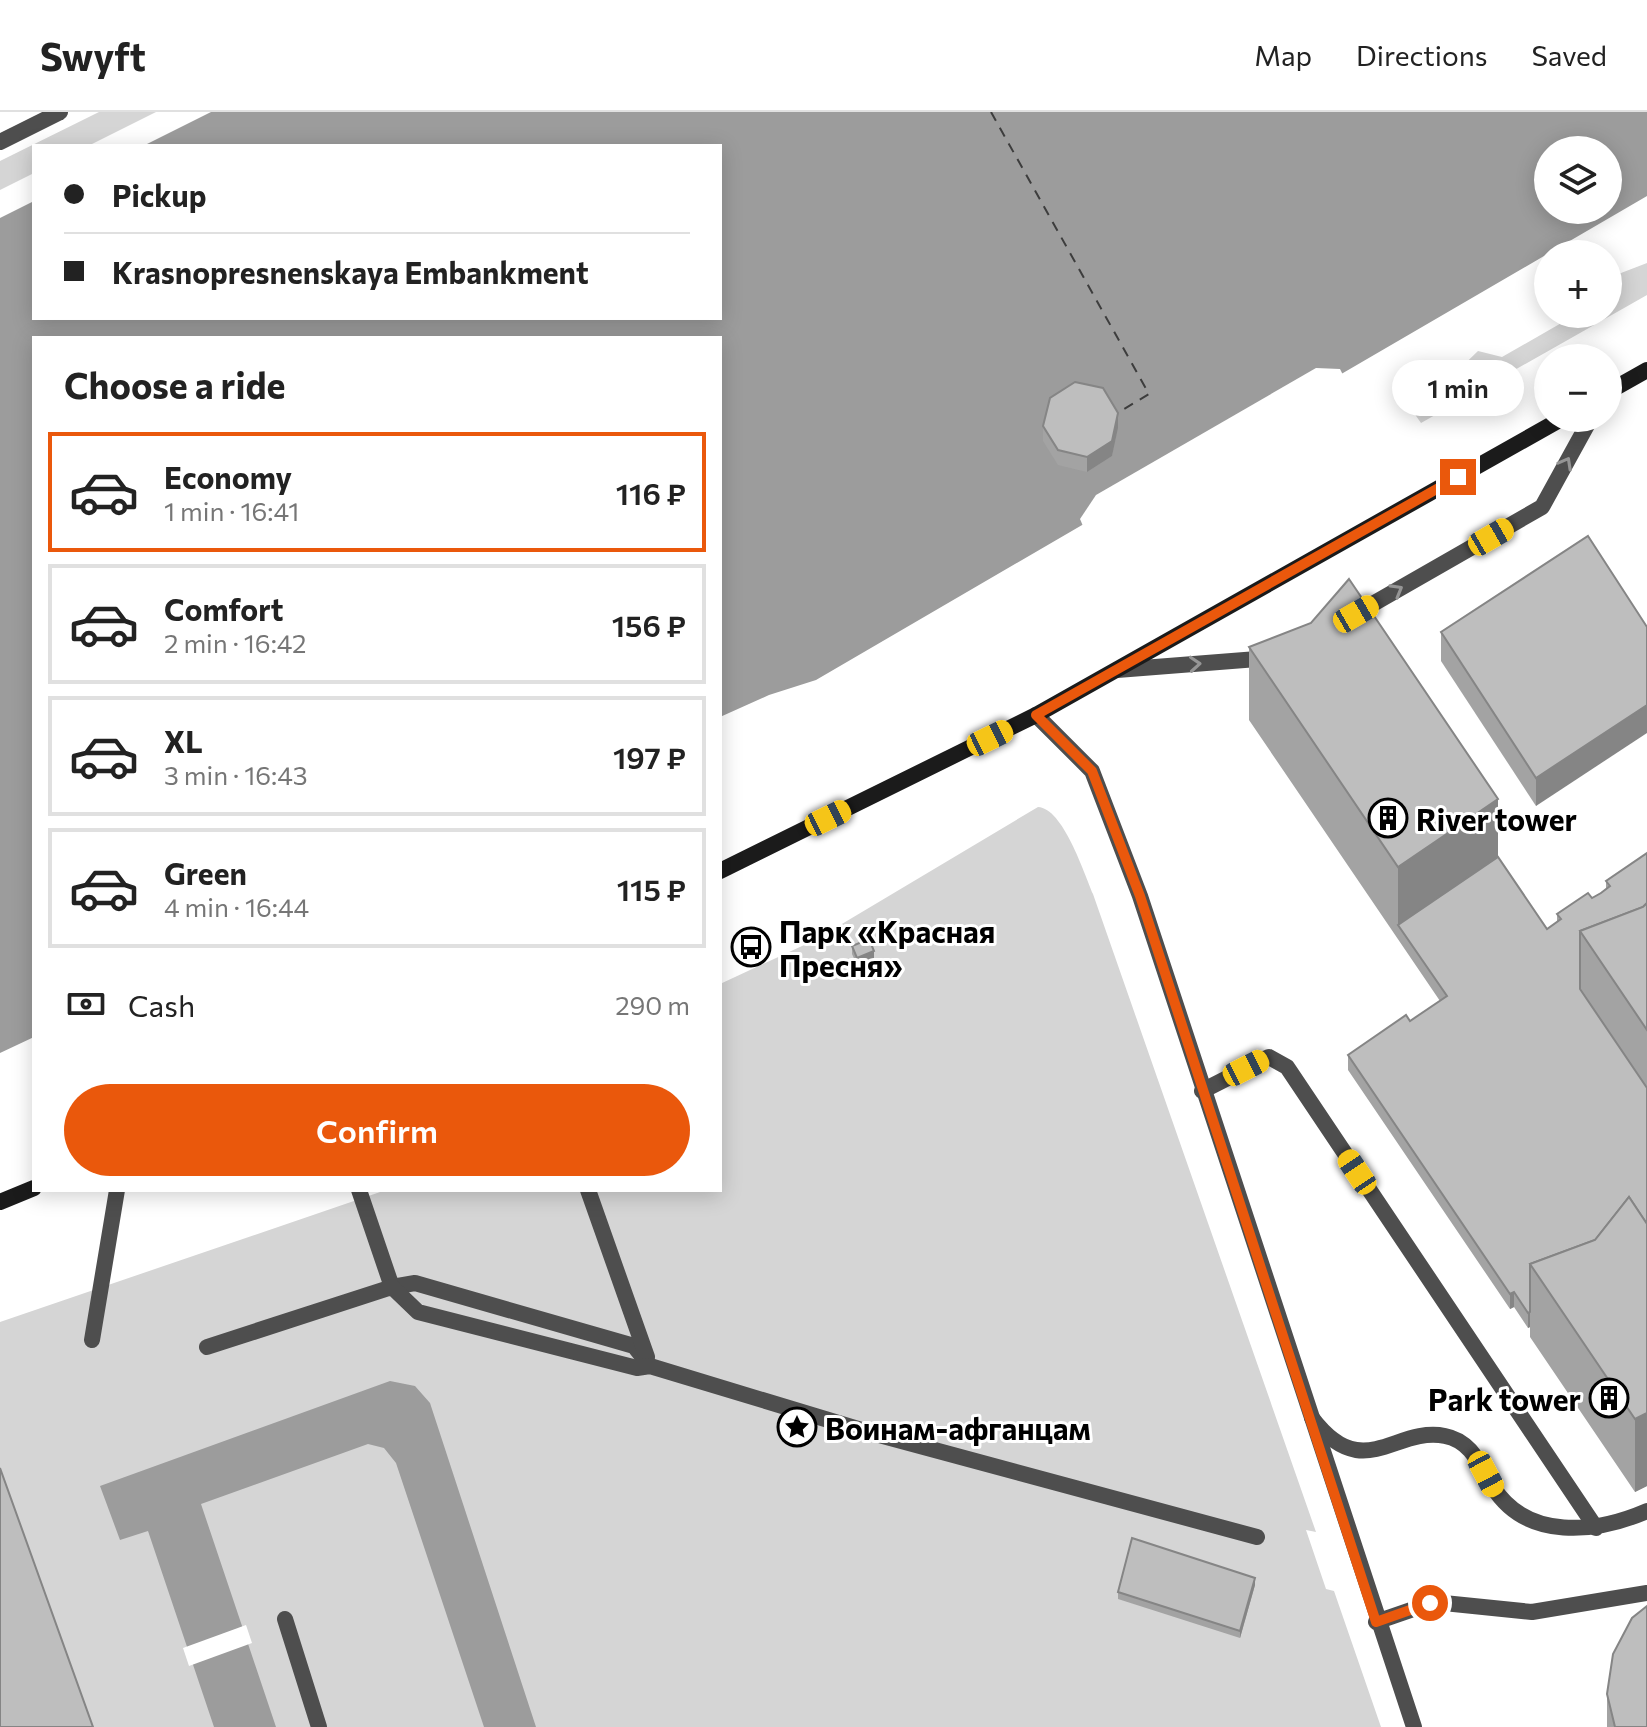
<!DOCTYPE html>
<meta charset="utf-8">
<style>
body{margin:0;font-family:Commissioner,sans-serif;background:#f6f6f6;color:#222;height:100vh;display:flex;flex-direction:column;font-size:30px;white-space:nowrap}
*{box-sizing:border-box;margin:0}
p{font-size:26px;color:#767676}
.icon{flex:none;width:44px;height:44px;fill:none;stroke:currentColor;stroke-width:2;stroke-linecap:round;stroke-linejoin:round}
.map{position:relative;flex:1;overflow:hidden}
.drawer{position:absolute;left:32px;top:224px;width:690px;height:856px;display:flex;flex-direction:column;background:#fff;border-radius:0px;box-shadow:0 4px 20px #0003}
.drawer>*{flex:none}
.top-card{position:absolute;left:32px;top:32px;width:690px;height:176px;border-radius:0px;box-shadow:0 4px 20px #0003;display:grid;align-content:center;height:176px;padding:0 32px;background:#fff}
.fabs{position:absolute;left:1534px;top:24px;display:grid;gap:16px}
.fabs a{display:grid;place-items:center;width:88px;height:88px;border-radius:50%;background:#fff;box-shadow:0 4px 20px #0003;font-size:40px}
.end{position:absolute;width:36px;height:36px;margin:-18px;border:10px solid #ea580c;background:#fff;box-shadow:0 0 0 4px #fff}
.from{border-radius:50%}
.bubble{position:absolute;height:56px;border-radius:28px;background:#fff;box-shadow:0 4px 20px #0003;font-size:26px;font-weight:600;line-height:56px;text-align:center}
.car{position:absolute;width:24px;height:48px;margin:-24px -12px;border-radius:10px;box-shadow:0 0 6px 2px #0007;background:linear-gradient(#f5c518 24%,#345 0 40%,#f5c518 0 76%,#345 0 86%,#f5c518 0)}
.top-card b{display:flex;align-items:center;gap:28px;height:76px;font-size:30px}
.top-card b+b{border-top:2px solid #e0e0e0}
.top-card i{width:20px;height:20px;background:#222}
ul{padding:0;list-style:none}
li{display:flex;align-items:center;gap:24px;height:120px;margin:0 16px 12px;padding:0 16px;border:4px solid #e0e0e0;border-radius:0px}
li div{flex:1}
li b{display:block;font-size:30px}
li em{font-style:normal;font-weight:600}
li.on{border-color:#ea580c}
li>.icon{width:72px;height:72px;stroke-width:1.5}
h2{padding:0 32px;font-size:36px;line-height:96px}
.pay{display:flex;align-items:center;gap:20px;height:88px;padding:0 32px;font-size:30px}
.pay p{margin-inline-start:auto}
.primary-button{display:flex;gap:16px;margin-top:auto;padding:16px 32px}
.primary-button a{flex:1;height:92px;border-radius:48px;background:#ea580c;color:#fff;font-size:32px;font-weight:600;line-height:92px;text-align:center}
header{display:flex;align-items:center;gap:48px;box-sizing:border-box;height:112px;padding:0 40px;background:#fff;border-bottom:2px solid #e0e0e0}
header strong{font-size:38px}
nav{display:flex;gap:44px;margin-inline-start:auto;font-size:28px}
.map>svg:first-child{display:block}
</style>
<header>
<strong>Swyft</strong>
<nav><a>Map</a><a>Directions</a><a>Saved</a></nav>
</header>
<div class="map">
<svg width="1647" height="1615" viewBox="0 0 1647 1615">
<rect width="100%" height="100%" fill="#fff"/>
<g fill="#d5d5d5">
<path d="M 99,0 L 156,0 L 88,34 L 34,34 L 34,61 L 0,78 L 0,49 Z"/>
<path d="M 1647,151 L 1647,183 L 1421,311 L 1414,301 L 1478,239 L 1502,245 L 1577,202 L 1608,202 L 1608,166 Z"/>
<path d="M 1038,695 C 1063,696 1084,761 1093,782 L 1316,1420 L 1306,1418 L 1326,1477 L 1334,1479 L 1381,1615 L 0,1615 L 0,1210 L 386,1078 L 720,1078 L 720,872 L 815,828 Z"/>
</g>
<g fill="#9c9c9c" fill-rule="evenodd">
<path d="M 211,0 L 1647,0 L 1647,84 L 816,568 L 769,583 L 720,605 L 720,226 L 34,226 L 34,925 L 0,941 L 0,106 L 34,89 L 34,206 L 720,206 L 720,34 L 143,34 ZM 1548,38 L 1608,38 L 1608,98 L 1548,98 Z"/>
<path d="M 390,1269 L 415,1274 L 430,1291 L 536,1615 L 484,1615 L 396,1351 L 384,1336 L 368,1332 L 201,1392 L 276,1615 L 214,1615 L 148,1419 L 120,1428 L 100,1374 Z"/>
</g>
<g fill="#fff">
<path d="M 1316,256 L 1340,257 L 1343,263 L 1083,414 L 1080,407 L 1096,383 Z"/>
<path d="M 246,1513 L 252,1531 L 189,1554 L 183,1536 Z"/>
</g>
<g fill="none" stroke-linecap="round" stroke-linejoin="round">
<path stroke="#3d3d3d" stroke-width="2" stroke-dasharray="10 8" stroke-linecap="butt" d="M 991,0 L 1149,282 L 1119,300"/>
<g stroke="#4e4e4e" stroke-width="16">
<path d="M 1350,505 L 1542,395 L 1591,306"/>
<path d="M 1117,558 L 1270,546"/>
<path d="M 1202,979 L 1269,945 L 1287,955 L 1596,1416"/>
<path d="M 359,1078 L 392,1175 L 415,1171 L 634,1234 L 650,1254"/>
<path d="M 588,1078 L 647,1245"/>
<path d="M 92,1228 L 117,1078"/>
<path d="M 207,1235 L 392,1175 L 418,1200 L 637,1256 L 650,1254 L 868,1320 L 1257,1425"/>
<path d="M 1312,1306 C 1363,1373 1395,1314 1445,1324 C 1472,1329 1480,1354 1493,1375 C 1527,1429 1596,1421 1647,1399"/>
<path d="M 285,1507 L 319,1615"/>
<path d="M 1376,1510 L 1434,1490 L 1532,1500 L 1647,1481"/>
</g>
<g stroke="#4e4e4e" stroke-width="16">
<path d="M 0,30 L 60,0"/>
<path d="M 1036,603 L 1092,659 L 1140,784 L 1414,1615"/>
</g>
<g stroke="#1b1b1b" stroke-width="16">
<path d="M 1608,280 L 1647,258"/>
<path d="M 720,759 L 1036,603 L 1563,306"/>
<path d="M 0,1090 L 34,1076"/>
</g>
</g>
<g fill="#a3a3a3">
<path d="M 1043,314 L 1118,316 L 1112,344 L 1087,360 L 1058,353 L 1043,329 Z"/>
<path d="M 1647,515 L 1536,694 L 1441,549 L 1441,520 Z"/>
<path d="M 1249,535 L 1498,745 L 1547,817 L 1557,810 L 1557,802 L 1592,786 L 1606,777 L 1606,769 L 1647,741 L 1647,1374 L 1635,1380 L 1530,1225 L 1530,1215 L 1528,1216 L 1514,1195 L 1510,1197 L 1348,958 L 1348,943 L 1410,909 L 1440,889 L 1249,608 Z"/>
<path d="M 852,834 L 874,846 L 857,853 L 852,842 Z"/>
<path d="M 1255,1473 L 1240,1526 L 1118,1487 L 1118,1480 Z"/>
<path d="M 1607,1582 L 1647,1615 L 1607,1615 Z"/>
</g>
<g fill="#858585">
<path d="M 1118,301 L 1118,316 L 1112,344 L 1087,360 L 1087,345 Z"/>
<path d="M 1647,593 L 1647,621 L 1536,694 L 1536,666 Z"/>
<path d="M 1498,687 L 1498,760 L 1398,813 L 1398,755 Z"/>
<path d="M 874,839 L 874,846 L 857,853 L 857,846 Z"/>
<path d="M 1514,1180 L 1514,1195 L 1510,1197 L 1510,1182 Z"/>
<path d="M 1530,1200 L 1530,1215 L 1528,1216 L 1528,1201 Z"/>
<path d="M 1647,1301 L 1647,1374 L 1635,1380 L 1635,1307 Z"/>
<path d="M 1255,1466 L 1255,1473 L 1240,1526 L 1240,1519 Z"/>
</g>
<g fill="#bebebe" stroke="#858585" stroke-width="2">
<path d="M 1075,270 L 1103,276 L 1118,301 L 1112,329 L 1087,345 L 1058,338 L 1043,314 L 1050,286 Z"/>
<path d="M 1588,424 L 1647,515 L 1647,593 L 1536,666 L 1441,520 Z"/>
<path d="M 1349,467 L 1498,687 L 1398,755 L 1249,535 L 1311,511 Z"/>
<path d="M 1647,741 L 1647,791 L 1643,795 L 1580,819 L 1580,877 L 1647,976 L 1647,1112 L 1629,1085 L 1595,1128 L 1530,1152 L 1530,1200 L 1528,1201 L 1514,1180 L 1510,1182 L 1348,943 L 1406,903 L 1410,909 L 1447,884 L 1398,813 L 1498,745 L 1547,817 L 1561,807 L 1557,802 L 1588,781 L 1592,786 L 1601,781 L 1610,774 L 1606,769 Z"/>
<path d="M 1647,791 L 1647,918 L 1580,819 L 1643,795 Z"/>
<path d="M 869,827 L 874,839 L 857,846 L 852,834 Z"/>
<path d="M 1629,1085 L 1647,1112 L 1647,1301 L 1635,1307 L 1530,1152 L 1595,1128 Z"/>
<path d="M 0,1356 L 93,1615 L 0,1615 Z"/>
<path d="M 1132,1426 L 1255,1466 L 1240,1519 L 1118,1480 Z"/>
<path d="M 1647,1494 L 1647,1615 L 1615,1615 L 1607,1582 L 1613,1542 L 1632,1506 Z"/>
</g>
<defs><path id="oneway-chevron" d="M-2-3.5L2.5 0L-2 3.5" fill="none" stroke-width="1.6" stroke-linecap="round" stroke-linejoin="round" transform="scale(2)"/></defs>
<g stroke="#959595">
<use href="#oneway-chevron" transform="translate(1566 351) rotate(-61)"/>
<use href="#oneway-chevron" transform="translate(1397 478) rotate(-30)"/>
<use href="#oneway-chevron" transform="translate(1195 552) rotate(-4)"/>
</g>
<g fill="none" stroke-linecap="round" stroke-linejoin="round">
<path stroke="#ea580c" stroke-width="10" d="M 1430,1491 L 1376,1510 L 1140,784 L 1092,659 L 1036,603 L 1458,365"/>
</g>
<defs>
<g id="building-ring" transform="scale(2)"><circle r="9.5" fill="#fff" stroke="#000" stroke-width="1.5"/><path d="M-4-6H4V6H1V3H-1V6H-4ZM-2.5-4.3h1.7v1.8h-1.7ZM.8-4.3h1.7v1.8H.8ZM-2.5-1h1.7V.8h-1.7ZM.8-1h1.7V.8H.8Z" fill="#000"/></g>
<g id="bus-ring" transform="scale(2)"><circle r="9.5" fill="#fff" stroke="#000" stroke-width="1.5"/><path d="M-5-6H5V4H4V6H2V4H-2V6H-4V4H-5ZM-3.5-4V0h7V-4ZM-3.5 1.2v1.5H-2V1.2ZM2 1.2v1.5H3.5V1.2Z" fill="#000"/></g>
<g id="sight-ring" transform="scale(2)"><circle r="9.5" fill="#fff" stroke="#000" stroke-width="1.5"/><path d="M0-6L1.8-2.2L6-1.7L2.9 1.2L3.7 5.4L0 3.3L-3.7 5.4L-2.9 1.2L-6-1.7L-1.8-2.2Z" fill="#000"/></g>
</defs>
<g fill-rule="evenodd">
<use href="#building-ring" x="1388" y="706"/>
<use href="#bus-ring" x="751" y="835"/>
<use href="#building-ring" x="1609" y="1286"/>
<use href="#sight-ring" x="797" y="1315"/>
</g>
<g text-anchor="middle" dominant-baseline="central" stroke-width="6" stroke-linejoin="round" paint-order="stroke">
<g font-size="30" font-weight="bold" fill="#000" stroke="#fff" text-anchor="start">
<text x="1416" y="706">River tower</text>
<text x="779" y="818">Парк «Красная<tspan x="779" dy="34">Пресня»</tspan></text>
<text x="1581" y="1286" text-anchor="end">Park tower</text>
<text x="825" y="1315">Воинам-афганцам</text>
</g>
</g>
</svg>
<div class="fabs">
<a><svg class="icon" aria-label="layers" viewBox="0 0 24 24"><path d="M12 4l9 5-9 5-9-5zM3 14l9 5 9-5"/></svg></a>
<a>+</a>
<a>−</a>
</div>
<i class="end from" style="left:1430px;top:1491px"></i>
<i class="end" style="left:1458px;top:365px"></i>
<div class="bubble" style="left:1392px;top:248px;width:132px">1 min</div>
<i class="car" style="left:1491px;top:425px;rotate:60deg"></i>
<i class="car" style="left:1356px;top:502px;rotate:60deg"></i>
<i class="car" style="left:990px;top:626px;rotate:64deg"></i>
<i class="car" style="left:828px;top:706px;rotate:64deg"></i>
<i class="car" style="left:1246px;top:956px;rotate:63deg"></i>
<i class="car" style="left:1357px;top:1060px;rotate:326deg"></i>
<i class="car" style="left:1486px;top:1362px;rotate:152deg"></i>
<div class="top-card">
<b><i class="from"></i>Pickup</b>
<b><i></i>Krasnopresnenskaya Embankment</b>
</div>
<section class="drawer">
<h2>Choose a ride</h2>
<ul>
<li class="on"><svg class="icon" aria-label="car" viewBox="0 0 24 24"><path d="M5 17H2v-5l4-1 3-4h7l3 4 3 1v5h-3M9 17h6M6 11h13"/><circle cx="7" cy="17" r="2"/><circle cx="17" cy="17" r="2"/></svg><div><b>Economy</b><p>1 min · 16:41</p></div><em>116 ₽</em></li>
<li><svg class="icon" aria-label="car" viewBox="0 0 24 24"><path d="M5 17H2v-5l4-1 3-4h7l3 4 3 1v5h-3M9 17h6M6 11h13"/><circle cx="7" cy="17" r="2"/><circle cx="17" cy="17" r="2"/></svg><div><b>Comfort</b><p>2 min · 16:42</p></div><em>156 ₽</em></li>
<li><svg class="icon" aria-label="car" viewBox="0 0 24 24"><path d="M5 17H2v-5l4-1 3-4h7l3 4 3 1v5h-3M9 17h6M6 11h13"/><circle cx="7" cy="17" r="2"/><circle cx="17" cy="17" r="2"/></svg><div><b>XL</b><p>3 min · 16:43</p></div><em>197 ₽</em></li>
<li><svg class="icon" aria-label="car" viewBox="0 0 24 24"><path d="M5 17H2v-5l4-1 3-4h7l3 4 3 1v5h-3M9 17h6M6 11h13"/><circle cx="7" cy="17" r="2"/><circle cx="17" cy="17" r="2"/></svg><div><b>Green</b><p>4 min · 16:44</p></div><em>115 ₽</em></li>
</ul>
<div class="pay"><svg class="icon" aria-label="cash" viewBox="0 0 24 24"><path d="M3 7h18v10H3z"/><circle cx="12" cy="12" r="2"/></svg>Cash<p>290 m</p></div>
<div class="primary-button"><a>Confirm</a></div>
</section>
</div>
